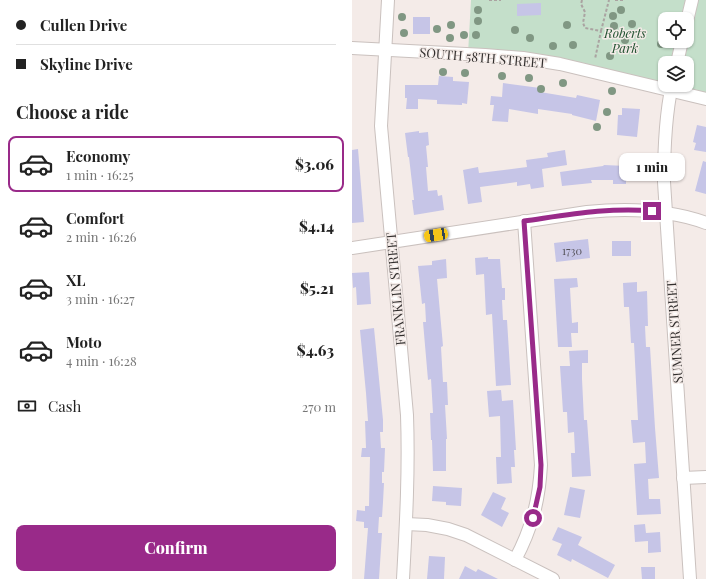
<!DOCTYPE html>
<meta charset="utf-8">
<style>
body{margin:0;font-family:"Playfair Display",serif;background:#f6f6f6;color:#222;height:100vh;display:flex;flex-direction:column;font-size:15px;white-space:nowrap}
*{box-sizing:border-box;margin:0}
p{font-size:13px;color:#767676}
.icon{flex:none;width:22px;height:22px;fill:none;stroke:currentColor;stroke-width:2;stroke-linecap:round;stroke-linejoin:round}
.map{position:relative;flex:1;overflow:hidden}
.panel{display:flex;flex-direction:column;background:#fff;width:352px}
.panel>*{flex:none}
.top-card{display:grid;align-content:center;height:88px;padding:0 16px;background:#fff}
.buttons{position:absolute;left:306px;top:12px;display:grid;gap:8px}
.buttons a{display:grid;place-items:center;width:36px;height:36px;border-radius:8px;background:#fff;box-shadow:0 1px 3px #0004;font-size:20px}
.end{position:absolute;width:18px;height:18px;margin:-9px;border:5px solid #992a89;background:#fff;box-shadow:0 0 0 2px #fff}
.from{border-radius:50%}
.bubble{position:absolute;height:28px;border-radius:8px;background:#fff;box-shadow:0 1px 3px #0004;font-size:13px;font-weight:800;line-height:28px;text-align:center}
.car{position:absolute;width:12px;height:24px;margin:-12px -6px;border-radius:5px;box-shadow:0 0 3px 1px #0007;background:linear-gradient(#f5c518 24%,#345 0 40%,#f5c518 0 76%,#345 0 86%,#f5c518 0)}
.top-card b{display:flex;align-items:center;gap:14px;height:38px;font-size:15px}
.top-card b+b{border-top:1px solid #e0e0e0}
.top-card i{width:10px;height:10px;background:#222}
ul{padding:0;list-style:none}
li{display:flex;align-items:center;gap:12px;height:56px;margin:0 8px 6px;padding:0 8px;border:2px solid transparent;border-radius:8px}
li div{flex:1}
li b{display:block;font-size:15px}
li em{font-style:normal;font-weight:800}
li.current{border-color:#992a89}
li>.icon{width:36px;height:36px;stroke-width:1.5}
h2{padding:0 16px;font-size:18px;line-height:48px}
.pay{display:flex;align-items:center;gap:10px;height:44px;padding:0 16px;font-size:15px}
.pay p{margin-inline-start:auto}
.action{display:flex;gap:8px;margin-top:auto;padding:8px 16px}
.action a{flex:1;height:46px;border-radius:8px;background:#992a89;color:#fff;font-size:16px;font-weight:800;line-height:46px;text-align:center}
main{display:flex;flex:1;min-height:0}
.map>svg:first-child{display:block}
</style>
<main>
<section class="panel">
<div class="top-card">
<b><i class="from"></i>Cullen Drive</b>
<b><i></i>Skyline Drive</b>
</div>
<h2>Choose a ride</h2>
<ul>
<li class="current"><svg class="icon" aria-label="car" viewBox="0 0 24 24"><path d="M5 17H2v-5l4-1 3-4h7l3 4 3 1v5h-3M9 17h6M6 11h13"/><circle cx="7" cy="17" r="2"/><circle cx="17" cy="17" r="2"/></svg><div><b>Economy</b><p>1 min · 16:25</p></div><em>$3.06</em></li>
<li><svg class="icon" aria-label="car" viewBox="0 0 24 24"><path d="M5 17H2v-5l4-1 3-4h7l3 4 3 1v5h-3M9 17h6M6 11h13"/><circle cx="7" cy="17" r="2"/><circle cx="17" cy="17" r="2"/></svg><div><b>Comfort</b><p>2 min · 16:26</p></div><em>$4.14</em></li>
<li><svg class="icon" aria-label="car" viewBox="0 0 24 24"><path d="M5 17H2v-5l4-1 3-4h7l3 4 3 1v5h-3M9 17h6M6 11h13"/><circle cx="7" cy="17" r="2"/><circle cx="17" cy="17" r="2"/></svg><div><b>XL</b><p>3 min · 16:27</p></div><em>$5.21</em></li>
<li><svg class="icon" aria-label="car" viewBox="0 0 24 24"><path d="M5 17H2v-5l4-1 3-4h7l3 4 3 1v5h-3M9 17h6M6 11h13"/><circle cx="7" cy="17" r="2"/><circle cx="17" cy="17" r="2"/></svg><div><b>Moto</b><p>4 min · 16:28</p></div><em>$4.63</em></li>
</ul>
<div class="pay"><svg class="icon" aria-label="cash" viewBox="0 0 24 24"><path d="M3 7h18v10H3z"/><circle cx="12" cy="12" r="2"/></svg>Cash<p>270 m</p></div>
<div class="action"><a>Confirm</a></div>
</section>
<div class="map">
<svg width="354" height="579" viewBox="0 0 354 579">
<rect width="100%" height="100%" fill="#f4ebe8"/>
<path fill="#c4dfca" fill-rule="evenodd" d="M 119,0 L 354,0 L 354,99 L 208,64 L 116,54 ZM 313,19 L 335,19 L 335,41 L 313,41 ZM 313,63 L 335,63 L 335,85 L 313,85 Z"/>
<g fill="#c6c5e7">
<path d="M 189,3 L 189,15 L 165,16 L 165,4 Z"/>
<rect x="61" y="17" width="17" height="17"/>
<path d="M 87,76 L 101,77 L 101,81 L 117,82 L 115,104 L 110,103 L 110,105 L 85,104 L 85,100 L 66,99 L 66,109 L 54,109 L 55,98 L 53,98 L 53,85 L 86,85 Z"/>
<path d="M 151,83 L 188,88 L 188,92 L 224,98 L 225,95 L 248,100 L 244,121 L 220,115 L 220,114 L 186,109 L 186,114 L 157,109 L 156,122 L 140,121 L 142,105 L 138,105 L 139,96 L 150,97 Z"/>
<path d="M 270,108 L 288,109 L 285,137 L 265,135 L 266,115 L 270,115 Z"/>
<path d="M 345,125 L 354,127 L 354,152 L 342,150 L 344,143 L 341,142 Z"/>
<path d="M 67,131 L 67,133 L 76,132 L 77,145 L 74,146 L 76,167 L 74,167 L 76,191 L 85,190 L 86,196 L 90,195 L 92,210 L 62,215 L 60,200 L 62,200 L 57,157 L 56,157 L 53,133 Z"/>
<path d="M 6,149 L 12,222 L 0,223 L 0,150 Z"/>
<path d="M 213,150 L 215,165 L 190,169 L 192,187 L 179,189 L 178,184 L 165,186 L 165,182 L 128,187 L 130,202 L 116,204 L 111,170 L 126,167 L 127,173 L 175,167 L 174,160 L 196,157 L 195,153 Z"/>
<path d="M 351,161 L 354,162 L 354,194 L 343,191 Z"/>
<path d="M 252,165 L 275,166 L 275,169 L 285,170 L 285,181 L 274,181 L 274,184 L 261,184 L 261,180 L 239,180 L 240,183 L 210,186 L 208,172 L 251,166 Z"/>
<path d="M 236,239 L 238,258 L 204,262 L 202,243 Z"/>
<rect x="260" y="241" width="19" height="15"/>
<path d="M 136,257 L 136,259 L 148,259 L 150,288 L 153,288 L 153,300 L 150,300 L 151,320 L 155,320 L 159,385 L 144,386 L 140,314 L 134,315 L 132,274 L 124,275 L 123,258 Z"/>
<path d="M 94,259 L 95,278 L 85,279 L 91,346 L 89,347 L 91,382 L 95,382 L 96,405 L 93,405 L 95,439 L 94,439 L 94,471 L 81,471 L 80,440 L 79,440 L 78,413 L 81,413 L 79,379 L 76,380 L 71,322 L 74,322 L 73,303 L 70,304 L 66,266 L 80,265 L 80,261 Z"/>
<path d="M 17,272 L 19,304 L 5,305 L 4,287 L 1,288 L 0,273 Z"/>
<path d="M 225,278 L 226,287 L 218,288 L 220,323 L 226,322 L 226,333 L 219,333 L 220,347 L 206,347 L 202,279 Z"/>
<path d="M 285,282 L 285,292 L 295,291 L 296,326 L 293,326 L 294,347 L 298,347 L 303,428 L 307,478 L 296,479 L 297,499 L 308,499 L 309,514 L 285,515 L 282,464 L 294,463 L 293,442 L 281,443 L 279,420 L 286,420 L 282,343 L 279,343 L 277,307 L 272,307 L 271,283 Z"/>
<path d="M 22,328 L 31,420 L 31,432 L 28,432 L 29,448 L 33,448 L 32,472 L 30,472 L 30,483 L 32,483 L 31,502 L 30,517 L 27,517 L 26,533 L 30,533 L 27,579 L 12,579 L 16,528 L 12,528 L 12,522 L 4,521 L 5,510 L 13,511 L 13,506 L 17,506 L 18,457 L 9,457 L 10,448 L 14,448 L 13,421 L 16,421 L 14,393 L 8,330 Z"/>
<path d="M 236,350 L 236,363 L 230,363 L 230,379 L 232,420 L 235,420 L 239,476 L 220,477 L 219,453 L 223,453 L 222,432 L 216,433 L 215,412 L 211,412 L 208,366 L 218,366 L 217,351 Z"/>
<path d="M 149,390 L 150,401 L 161,400 L 164,450 L 162,450 L 163,467 L 159,467 L 160,483 L 145,484 L 144,457 L 149,457 L 148,416 L 137,417 L 135,391 Z"/>
<path d="M 81,486 L 110,488 L 109,506 L 94,505 L 94,502 L 80,501 Z"/>
<path d="M 218,487 L 233,490 L 228,518 L 212,515 Z"/>
<path d="M 141,492 L 154,498 L 149,509 L 157,513 L 150,527 L 129,515 Z"/>
<path d="M 293,524 L 294,533 L 308,532 L 309,552 L 296,553 L 296,541 L 283,542 L 282,525 Z"/>
<path d="M 206,527 L 230,537 L 226,545 L 263,565 L 256,578 L 220,559 L 219,562 L 205,555 L 210,544 L 200,540 Z"/>
<path d="M 77,556 L 93,557 L 92,579 L 75,579 Z"/>
<path d="M 113,566 L 124,572 L 126,569 L 146,579 L 107,579 Z"/>
<path d="M 289,567 L 303,567 L 303,579 L 290,579 Z"/>
</g>
<g fill="none" stroke-linecap="round" stroke-linejoin="round">
<g stroke="#cac1be" stroke-width="14">
<g id="minor">
<path d="M 36,0 L 29,126 L 55,415 C 57,470 54,524 51,579"/>
<path d="M 335,21 L 340,0"/>
<path d="M 0,48 L 133,55 L 171,58 L 208,64 L 354,99"/>
<path d="M 325,63 L 330,41"/>
<path d="M 320,85 C 313,117 312,150 312,182 L 338,579"/>
<path d="M 0,248 L 235,212 C 275,208 316,209 354,223"/>
<path d="M 331,478 L 354,477"/>
<path d="M 54,524 L 75,525 L 96,529 L 114,535 L 201,579"/>
<path d="M 163,560 C 180,528 187,501 189,465 L 172,221"/>
</g>
</g>
<g stroke="#aaa3a1" stroke-width="2" stroke-dasharray="3 2" stroke-linecap="butt">
<path d="M 137,0 L 149,0"/>
<path d="M 230,0 L 229,4 L 233,12 L 231,23 L 233,28 L 249,31 L 243,59"/>
<path d="M 263,0 L 271,0"/>
<path d="M 249,31 L 257,0"/>
</g>
<use href="#minor" stroke="#fff" stroke-width="12"/>
</g>
<g fill="#809783">
<circle cx="126" cy="10" r="4"/>
<circle cx="269" cy="10" r="4"/>
<circle cx="261" cy="16" r="4"/>
<circle cx="50" cy="17" r="4"/>
<circle cx="126" cy="21" r="4"/>
<circle cx="280" cy="24" r="4"/>
<circle cx="99" cy="25" r="4"/>
<circle cx="215" cy="25" r="4"/>
<circle cx="262" cy="26" r="4"/>
<circle cx="85" cy="29" r="4"/>
<circle cx="163" cy="30" r="4"/>
<circle cx="52" cy="33" r="4"/>
<circle cx="112" cy="35" r="4"/>
<circle cx="124" cy="35" r="4"/>
<circle cx="261" cy="35" r="4"/>
<circle cx="98" cy="38" r="4"/>
<circle cx="178" cy="38" r="4"/>
<circle cx="273" cy="40" r="4"/>
<circle cx="309" cy="44" r="4"/>
<circle cx="221" cy="45" r="4"/>
<circle cx="201" cy="46" r="4"/>
<circle cx="258" cy="56" r="4"/>
<circle cx="91" cy="72" r="4"/>
<circle cx="113" cy="73" r="4"/>
<circle cx="150" cy="76" r="4"/>
<circle cx="177" cy="78" r="4"/>
<circle cx="211" cy="83" r="4"/>
<circle cx="189" cy="89" r="4"/>
<circle cx="260" cy="91" r="4"/>
<circle cx="255" cy="112" r="4"/>
<circle cx="245" cy="127" r="4"/>
</g>
<g fill="none" stroke-linecap="round" stroke-linejoin="round">
<path stroke="#992a89" stroke-width="5" d="M 181,518 L 188,487 L 189,465 L 172,221 C 215,215 257,207 300,211"/>
</g>
<g text-anchor="middle" dominant-baseline="central" stroke-width="3" stroke-linejoin="round" paint-order="stroke">
<g font-size="11" fill="#57545c">
<text x="220" y="250">1730</text>
</g>
<g font-size="13" font-style="italic" fill="#215230" stroke="#f4ebe8">
<text x="273" y="32">Roberts<tspan x="273" dy="15">Park</tspan></text>
</g>
<g font-size="13" fill="#322f2e" stroke="#f4ebe8">
<text transform="translate(131 57) rotate(5)">SOUTH 58TH STREET</text>
<text transform="translate(43 289) rotate(-95)">FRANKLIN STREET</text>
<text transform="translate(322 332) rotate(-94)">SUMNER STREET</text>
</g>
</g>
</svg>
<div class="buttons">
<a><svg class="icon" aria-label="locate" viewBox="0 0 24 24"><circle cx="12" cy="12" r="6"/><path d="M12 2v4M12 18v4M2 12h4M18 12h4"/></svg></a>
<a><svg class="icon" aria-label="layers" viewBox="0 0 24 24"><path d="M12 4l9 5-9 5-9-5zM3 14l9 5 9-5"/></svg></a>
</div>
<i class="end from" style="left:181px;top:518px"></i>
<i class="end" style="left:300px;top:211px"></i>
<div class="bubble" style="left:267px;top:153px;width:66px">1 min</div>
<i class="car" style="left:84px;top:235px;rotate:261deg"></i>
</div>
</main>
